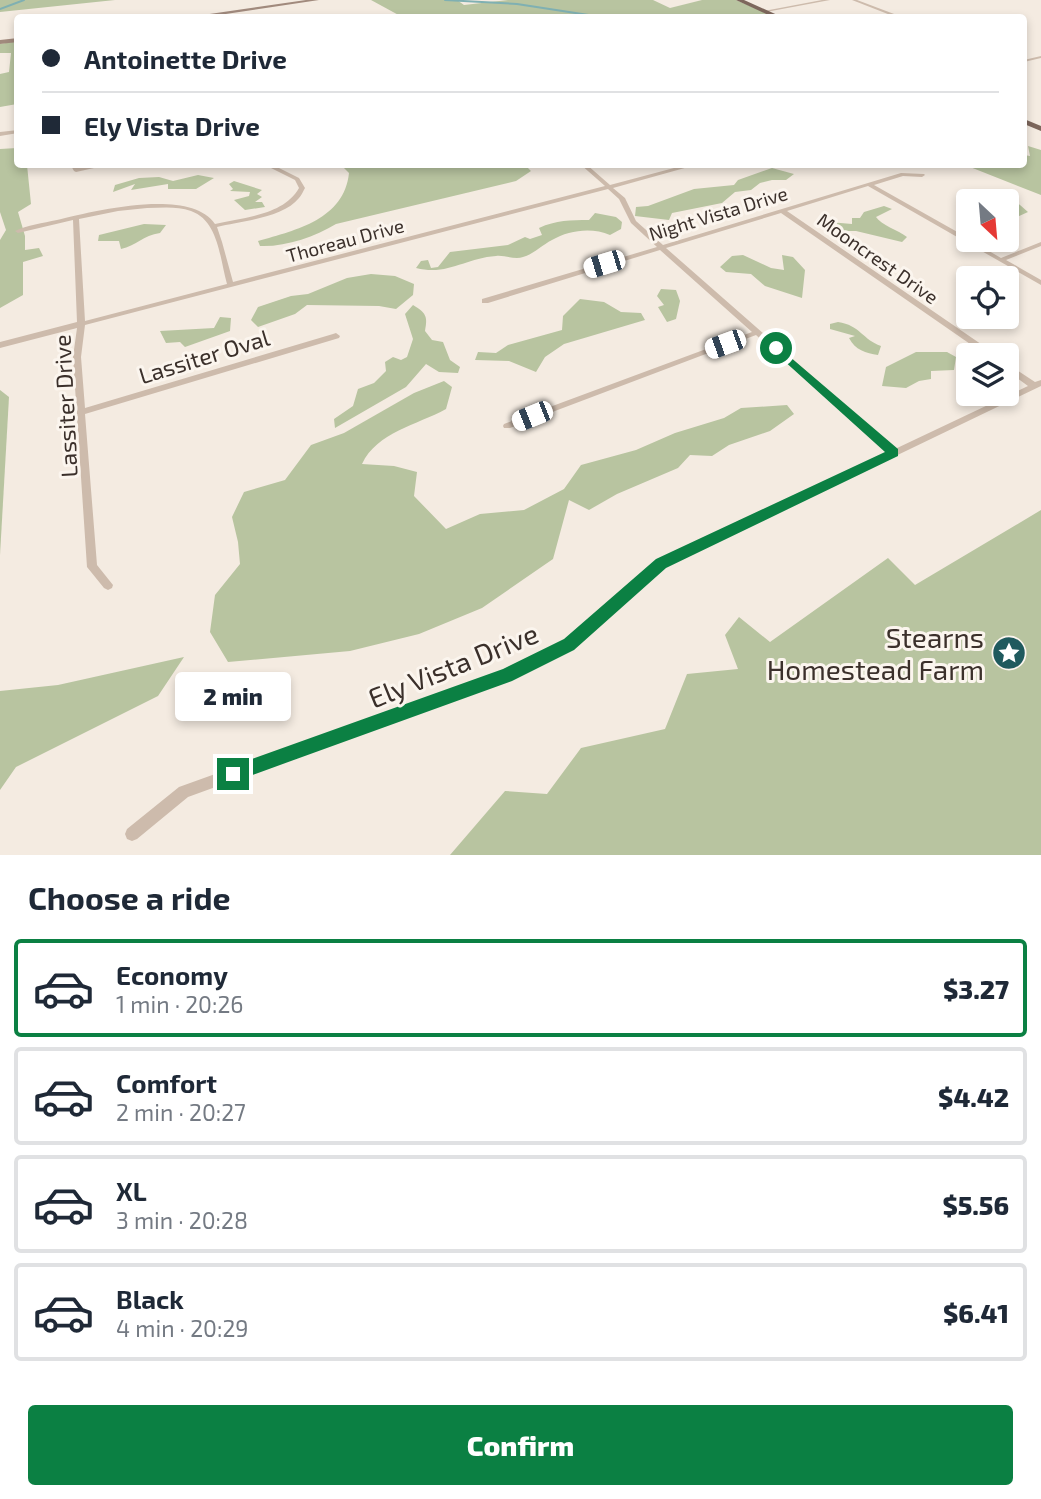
<!DOCTYPE html>
<meta charset="utf-8">
<style>
body{margin:0;font-family:"Exo 2",sans-serif;background:#f6f6f7;color:#1f2937;height:100vh;display:flex;flex-direction:column;font-size:26px;white-space:nowrap}
*{box-sizing:border-box;margin:0}
p{font-size:23px;color:#747a83}
.icon{flex:none;width:38px;height:38px;fill:none;stroke:currentColor;stroke-width:2;stroke-linecap:round;stroke-linejoin:round}
.map{position:relative;height:855px;overflow:hidden}
.sheet{display:flex;flex-direction:column;background:#fff;flex:1}
.sheet>*{flex:none}
.banner{position:absolute;left:14px;top:14px;width:1013px;height:154px;border-radius:7px;box-shadow:0 4px 10px #0003;display:grid;align-content:center;height:154px;padding:0 28px;background:#fff}
.needle{width:46px;rotate:154deg}
.buttons{position:absolute;left:956px;top:189px;display:grid;gap:14px}
.buttons a{display:grid;place-items:center;width:63px;height:63px;border-radius:7px;background:#fff;box-shadow:0 4px 10px #0003;font-size:35px}
.end{position:absolute;width:32px;height:32px;margin:-16px;border:9px solid #0b8043;background:#fff;box-shadow:0 0 0 4px #fff}
.from{border-radius:50%}
.bubble{position:absolute;height:49px;border-radius:7px;background:#fff;box-shadow:0 4px 10px #0003;font-size:23px;font-weight:800;line-height:49px;text-align:center}
.car{position:absolute;width:21px;height:42px;margin:-21px -10px;border-radius:9px;box-shadow:0 0 5px 2px #0007;background:linear-gradient(#fff 24%,#345 0 40%,#fff 0 76%,#345 0 86%,#fff 0)}
.banner b{display:flex;align-items:center;gap:24px;height:66px;font-size:26px}
.banner b+b{border-top:2px solid #e0e1e3}
.banner i{width:18px;height:18px;background:#1f2937}
ul{padding:0;list-style:none}
li{display:flex;align-items:center;gap:21px;height:98px;margin:0 14px 10px;padding:0 14px;border:4px solid #e0e1e3;border-radius:7px}
li div{flex:1}
li b{display:block;font-size:26px}
li em{font-style:normal;font-weight:800}
li.selected{border-color:#0b8043}
li>.icon{width:63px;height:63px;stroke-width:1.5}
h2{padding:0 28px;font-size:32px;line-height:84px}
.primary-button{display:flex;gap:14px;margin-top:auto;padding:14px 28px}
.primary-button a{flex:1;height:80px;border-radius:7px;background:#0b8043;color:#fff;font-size:28px;font-weight:800;line-height:80px;text-align:center}
.map>svg:first-child{display:block}
</style>
<div class="map">
<svg width="1041" height="855" viewBox="0 0 1041 855">
<rect width="100%" height="100%" fill="#f4ebe1"/>
<g fill="#b8c4a0">
<path d="M 0,0 L 115,0 L 0,12 Z"/>
<path d="M 371,0 L 457,0 L 464,5 L 508,0 L 653,0 L 670,8 L 702,0 L 736,0 L 776,17 L 404,18 Z"/>
<path d="M 17,41 L 17,104 L 0,107 L 0,74 L 9,72 L 11,53 L 0,53 L 0,44 Z"/>
<path d="M 1028,146 L 1041,150 L 1041,195 L 965,165 L 1024,164 L 1024,155 L 1030,156 Z"/>
<path d="M 17,148 L 18,164 L 27,165 L 31,204 L 18,212 L 25,236 L 25,250 L 39,248 L 43,256 L 23,262 L 23,295 L 0,308 L 0,240 L 6,230 L 0,212 L 0,149 Z"/>
<path d="M 524,164 L 531,171 L 516,181 L 336,224 C 314,237 286,247 260,246 L 258,241 C 297,230 344,219 349,173 L 341,165 Z"/>
<path d="M 772,168 L 794,174 L 786,180 L 772,180 L 760,183 L 751,190 L 735,192 L 722,203 L 672,213 L 669,220 L 635,216 L 636,207 L 648,206 L 694,189 L 734,185 L 738,180 Z"/>
<path d="M 198,175 L 214,178 L 196,189 L 168,189 L 168,184 L 131,190 L 135,184 L 113,192 L 115,185 L 139,178 L 159,177 L 173,181 Z"/>
<path d="M 234,181 L 262,190 L 257,194 L 262,197 L 255,202 L 262,202 L 265,207 L 245,210 L 234,200 L 249,196 L 250,192 L 230,191 L 233,189 L 229,184 Z"/>
<path d="M 997,189 L 1011,197 L 1028,212 L 1017,217 L 1006,217 L 1006,201 L 977,201 L 972,197 L 980,191 Z"/>
<path d="M 884,206 L 892,209 L 876,217 C 881,225 898,230 907,237 L 902,242 L 856,231 L 835,231 L 828,227 L 829,222 L 852,224 L 852,218 L 860,218 L 864,212 Z"/>
<path d="M 595,213 L 616,217 L 622,222 L 621,229 L 610,235 C 592,227 569,230 552,240 C 542,245 534,254 523,257 C 515,260 505,255 496,256 C 465,258 448,276 416,268 L 421,261 L 428,260 L 431,268 L 438,267 L 450,252 L 508,245 L 525,237 L 530,239 L 542,235 L 539,228 C 556,220 571,220 589,220 Z"/>
<path d="M 144,224 L 166,225 L 160,233 C 143,235 136,246 121,249 L 119,241 L 98,241 L 99,235 Z"/>
<path d="M 743,255 L 771,268 L 784,270 L 782,255 L 793,257 L 805,270 L 802,298 L 765,286 L 751,274 L 726,272 L 720,267 L 732,256 Z"/>
<path d="M 371,274 L 395,276 L 414,284 L 413,295 L 396,309 L 379,306 L 307,305 L 295,314 L 258,327 L 251,320 L 258,307 L 291,296 L 308,294 L 347,278 Z"/>
<path d="M 661,289 L 676,290 L 680,301 L 676,319 L 667,322 L 658,307 L 664,305 L 657,296 Z"/>
<path d="M 580,299 L 604,302 L 621,312 L 641,313 L 645,320 L 564,344 L 545,357 L 536,372 L 509,361 L 475,360 L 478,352 L 496,353 L 508,345 L 562,330 L 563,316 Z"/>
<path d="M 413,305 C 426,313 428,316 425,331 L 432,340 L 443,342 L 450,360 L 460,367 L 458,373 L 439,372 L 426,364 L 406,387 L 335,428 L 334,419 L 353,406 L 358,389 L 374,383 L 386,371 L 385,362 L 393,357 L 401,360 L 407,357 L 413,339 L 405,314 Z"/>
<path d="M 220,317 L 231,318 L 230,331 L 185,347 L 180,342 L 166,343 L 160,331 L 214,328 Z"/>
<path d="M 838,322 C 860,325 863,340 881,346 L 878,355 C 866,353 855,350 849,338 L 855,336 L 830,329 L 830,324 Z"/>
<path d="M 916,352 L 947,352 L 956,357 L 954,370 L 931,371 L 931,379 L 919,381 L 906,388 L 882,386 L 886,367 Z"/>
<path d="M 444,381 L 452,387 L 446,409 C 417,425 377,432 362,464 L 394,466 L 417,472 L 414,496 L 446,529 L 480,514 L 524,510 L 564,489 L 581,465 L 636,450 L 675,433 L 724,418 L 741,408 L 787,405 L 794,414 L 770,431 L 729,445 L 712,456 L 690,455 L 678,468 L 617,494 L 589,510 L 569,500 L 553,559 L 482,608 L 419,634 L 350,651 L 228,662 L 210,632 L 215,595 L 240,564 L 238,542 L 232,517 L 244,492 L 285,480 L 311,445 L 344,433 L 414,393 Z"/>
<path d="M 0,390 L 9,397 L 0,555 Z"/>
<path d="M 1041,510 L 1041,855 L 450,855 L 505,791 L 547,794 L 581,748 L 665,729 L 687,674 L 738,669 L 725,635 L 739,617 L 770,642 L 888,558 L 915,585 Z"/>
<path d="M 184,657 L 158,696 L 16,767 L 0,790 L 0,691 L 58,685 Z"/>
</g>
<g fill="none" stroke-linecap="round" stroke-linejoin="round">
<g stroke="#7fb0b2" stroke-width="2">
<path d="M 445,0 L 517,4 L 608,18"/>
<path d="M 0,9 L 24,0"/>
</g>
<g fill="#cdbbac" fill-rule="evenodd">
<path d="M 822,0 L 830,0 L 766,12 L 764,11 Z"/>
<path d="M 852,0 L 857,0 L 902,17 L 898,18 Z"/>
<path d="M 1041,56 L 1041,58 L 1024,62 L 1024,60 Z"/>
<path d="M 18,130 L 18,133 L 0,136 L 0,132 Z"/>
<path d="M 70,164 L 76,164 L 78,168 L 98,164 L 112,164 L 76,172 L 74,171 Z"/>
<path d="M 263,164 L 271,164 L 299,178 L 305,188 C 303,191 302,195 299,198 C 283,218 241,221 217,227 L 222,242 L 233,282 L 605,186 L 580,164 L 586,164 L 610,185 L 689,164 L 699,164 L 613,188 L 625,198 L 636,221 L 663,245 L 901,173 L 924,174 L 925,175 L 922,177 L 903,176 L 874,185 L 968,238 L 968,240 L 970,240 L 1001,258 L 1041,242 L 1041,246 L 1006,260 L 1041,280 L 1041,285 L 868,186 L 787,211 L 994,353 L 995,355 L 986,355 L 781,213 L 666,248 L 895,449 L 1028,386 L 1006,370 L 1006,363 L 1035,382 L 1041,380 L 1041,386 L 665,567 L 573,648 L 506,681 L 188,797 L 137,839 L 132,841 L 127,839 L 125,834 L 127,829 L 179,787 L 504,670 L 565,640 L 657,561 L 887,452 L 756,335 L 510,428 L 504,428 L 503,426 L 504,424 L 752,332 L 660,250 L 488,303 L 482,303 L 482,299 L 657,247 L 631,223 L 619,199 L 608,189 L 85,325 L 81,357 L 85,408 L 333,334 L 336,333 L 340,336 L 339,338 L 85,414 L 97,565 L 113,585 L 112,588 L 108,590 L 104,588 L 87,567 L 73,357 L 77,328 L 0,348 L 0,342 L 77,322 L 73,220 L 18,233 L 15,231 C 27,225 43,223 57,220 C 94,211 190,187 215,224 C 243,217 283,216 299,188 L 295,180 ZM 147,208 C 161,208 177,206 191,211 C 219,221 220,260 227,284 L 85,321 L 79,219 L 118,211 Z"/>
</g>
<g fill="#a18a7d" fill-rule="evenodd">
<path d="M 306,0 L 319,0 L 199,18 L 182,18 Z"/>
<path d="M 18,38 L 18,42 L 0,44 L 0,40 Z"/>
</g>
<g fill="#7d675c" fill-rule="evenodd">
<path d="M 736,0 L 744,0 L 784,18 L 775,18 Z"/>
<path d="M 1024,119 L 1041,126 L 1041,131 L 1024,124 Z"/>
</g>
</g>
<path fill="#0b8043" d="M 776,345 L 898,449 L 898,456 L 666,568 L 574,650 L 512,681 L 233,782 L 227,780 L 225,774 L 227,768 L 503,669 L 564,639 L 656,559 L 885,452 L 772,350 L 771,348 Z"/>
<defs>
<g id="sight-disc" transform="scale(1.75)"><circle r="9.5" fill="#1f5a5e" stroke="#fbf5ee"/><path d="M0-6L1.8-2.2L6-1.7L2.9 1.2L3.7 5.4L0 3.3L-3.7 5.4L-2.9 1.2L-6-1.7L-1.8-2.2Z" fill="#fff"/></g>
</defs>
<g fill-rule="evenodd">
<use href="#sight-disc" x="1009" y="653"/>
</g>
<g text-anchor="middle" dominant-baseline="central" stroke-width="6" stroke-linejoin="round" paint-order="stroke">
<g font-size="19" fill="#3b302b" stroke="#fbf5ee">
<text transform="translate(718 213) rotate(-17)">Night Vista Drive</text>
<text transform="translate(345 240) rotate(-15)">Thoreau Drive</text>
<text transform="translate(878 258) rotate(35)">Mooncrest Drive</text>
</g>
<g font-size="23" fill="#3b302b" stroke="#fbf5ee">
<text transform="translate(204 356) rotate(-17)">Lassiter Oval</text>
<text transform="translate(65 406) rotate(-93)">Lassiter Drive</text>
</g>
<g font-size="28" fill="#3b302b" stroke="#fbf5ee" text-anchor="end">
<text x="984" y="637">Stearns<tspan x="984" dy="32">Homestead Farm</tspan></text>
</g>
<g font-size="28" fill="#3b302b" stroke="#fbf5ee">
<text transform="translate(453 665) rotate(-22)">Ely Vista Drive</text>
</g>
</g>
</svg>
<div class="buttons">
<a><svg class="needle" viewBox="-14 -14 28 28"><path d="M0-13l5 13h-10z" fill="#e53935"/><path d="M0 13l5-13h-10z" fill="#747a83"/></svg></a>
<a><svg class="icon" aria-label="locate" viewBox="0 0 24 24"><circle cx="12" cy="12" r="6"/><path d="M12 2v4M12 18v4M2 12h4M18 12h4"/></svg></a>
<a><svg class="icon" aria-label="layers" viewBox="0 0 24 24"><path d="M12 4l9 5-9 5-9-5zM3 14l9 5 9-5"/></svg></a>
</div>
<i class="end from" style="left:776px;top:348px"></i>
<i class="end" style="left:233px;top:774px"></i>
<div class="bubble" style="left:175px;top:672px;width:116px">2 min</div>
<i class="car" style="left:604px;top:264px;rotate:253deg"></i>
<i class="car" style="left:725px;top:344px;rotate:250deg"></i>
<i class="car" style="left:532px;top:416px;rotate:248deg"></i>
<div class="banner">
<b><i class="from"></i>Antoinette Drive</b>
<b><i></i>Ely Vista Drive</b>
</div>
</div>
<section class="sheet">
<h2>Choose a ride</h2>
<ul>
<li class="selected"><svg class="icon" aria-label="car" viewBox="0 0 24 24"><path d="M5 17H2v-5l4-1 3-4h7l3 4 3 1v5h-3M9 17h6M6 11h13"/><circle cx="7" cy="17" r="2"/><circle cx="17" cy="17" r="2"/></svg><div><b>Economy</b><p>1 min · 20:26</p></div><em>$3.27</em></li>
<li><svg class="icon" aria-label="car" viewBox="0 0 24 24"><path d="M5 17H2v-5l4-1 3-4h7l3 4 3 1v5h-3M9 17h6M6 11h13"/><circle cx="7" cy="17" r="2"/><circle cx="17" cy="17" r="2"/></svg><div><b>Comfort</b><p>2 min · 20:27</p></div><em>$4.42</em></li>
<li><svg class="icon" aria-label="car" viewBox="0 0 24 24"><path d="M5 17H2v-5l4-1 3-4h7l3 4 3 1v5h-3M9 17h6M6 11h13"/><circle cx="7" cy="17" r="2"/><circle cx="17" cy="17" r="2"/></svg><div><b>XL</b><p>3 min · 20:28</p></div><em>$5.56</em></li>
<li><svg class="icon" aria-label="car" viewBox="0 0 24 24"><path d="M5 17H2v-5l4-1 3-4h7l3 4 3 1v5h-3M9 17h6M6 11h13"/><circle cx="7" cy="17" r="2"/><circle cx="17" cy="17" r="2"/></svg><div><b>Black</b><p>4 min · 20:29</p></div><em>$6.41</em></li>
</ul>
<div class="primary-button"><a>Confirm</a></div>
</section>
